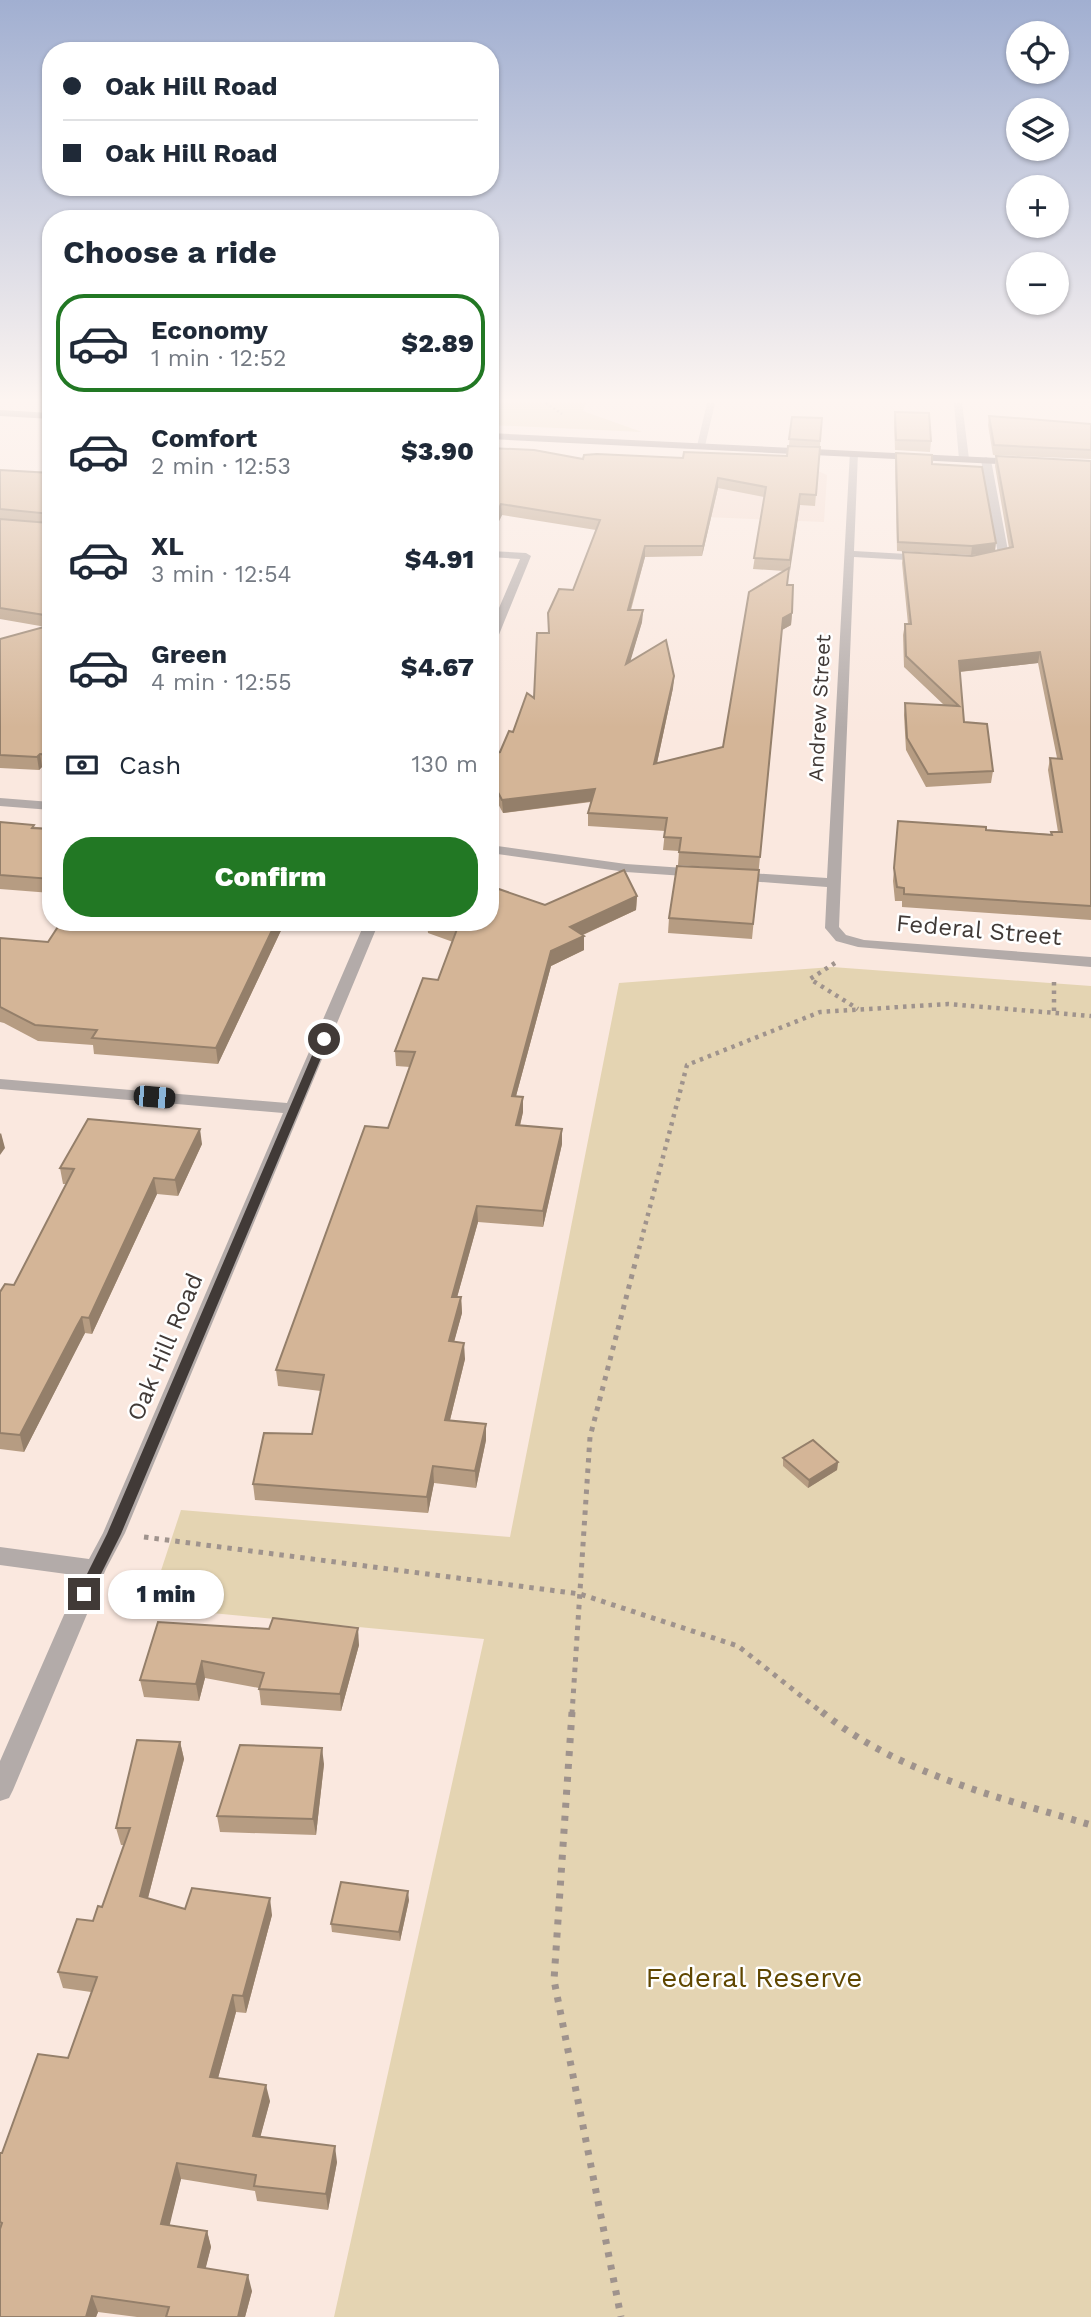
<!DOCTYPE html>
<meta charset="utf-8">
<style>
body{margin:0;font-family:"Work Sans",sans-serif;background:#f2f2f3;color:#1f2937;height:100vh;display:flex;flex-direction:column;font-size:26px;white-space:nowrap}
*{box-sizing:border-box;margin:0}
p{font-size:23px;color:#747a83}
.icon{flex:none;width:38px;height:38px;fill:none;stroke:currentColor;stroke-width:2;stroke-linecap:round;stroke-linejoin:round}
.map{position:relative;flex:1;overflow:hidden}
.details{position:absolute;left:42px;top:210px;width:457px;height:721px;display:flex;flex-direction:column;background:#fff;border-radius:28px;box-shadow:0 2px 5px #0004}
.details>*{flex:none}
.banner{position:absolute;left:42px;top:42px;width:457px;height:154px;border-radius:28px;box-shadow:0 2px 5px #0004;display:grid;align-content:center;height:154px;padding:0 21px;background:#fff}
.fabs{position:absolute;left:1006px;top:21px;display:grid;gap:14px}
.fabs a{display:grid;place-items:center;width:63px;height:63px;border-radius:50%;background:#fff;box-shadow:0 2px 5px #0004;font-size:35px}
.end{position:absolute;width:32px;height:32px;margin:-16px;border:9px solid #413a37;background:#fff;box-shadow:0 0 0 4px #fff}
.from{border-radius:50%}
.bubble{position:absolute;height:49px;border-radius:24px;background:#fff;box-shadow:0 2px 5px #0004;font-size:23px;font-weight:800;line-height:49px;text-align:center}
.car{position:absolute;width:21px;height:42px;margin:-21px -10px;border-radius:9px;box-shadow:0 0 5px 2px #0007;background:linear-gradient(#222 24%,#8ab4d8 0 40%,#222 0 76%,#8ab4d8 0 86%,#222 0)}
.banner b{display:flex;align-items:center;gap:24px;height:66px;font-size:26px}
.banner b+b{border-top:2px solid #e0e1e3}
.banner i{width:18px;height:18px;background:#1f2937}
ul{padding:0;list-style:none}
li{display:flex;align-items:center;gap:21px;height:98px;margin:0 14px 10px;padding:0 7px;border:4px solid transparent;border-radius:28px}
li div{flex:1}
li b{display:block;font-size:26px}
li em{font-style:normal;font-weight:800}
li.selected{border-color:#227824}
li>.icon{width:63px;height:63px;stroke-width:1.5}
h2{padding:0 21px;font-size:32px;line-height:84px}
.pay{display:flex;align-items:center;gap:18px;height:77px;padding:0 21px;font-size:26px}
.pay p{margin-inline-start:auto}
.primary-button{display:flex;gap:14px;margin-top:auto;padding:14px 21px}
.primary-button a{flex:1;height:80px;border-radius:28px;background:#227824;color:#fff;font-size:28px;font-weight:800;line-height:80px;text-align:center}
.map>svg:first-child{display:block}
</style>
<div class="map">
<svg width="1091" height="2317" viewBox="0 0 1091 2317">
<rect width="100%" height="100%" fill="#fae8df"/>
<path fill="#f3dace" d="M 672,460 L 807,466 L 827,475 L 824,522 L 657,515 Z"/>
<g fill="#e4d4b2">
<path d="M 490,403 L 586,403 L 583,411 L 642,432 L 490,425 Z"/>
<path d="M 832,967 L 1091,986 L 1091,2317 L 334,2317 L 484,1639 L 149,1607 L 181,1510 L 510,1537 L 619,983 Z"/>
</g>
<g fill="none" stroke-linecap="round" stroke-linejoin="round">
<path stroke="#9f938d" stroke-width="2.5" stroke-dasharray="2 2.5" stroke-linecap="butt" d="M 546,403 L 562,414"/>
<g stroke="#9f938d" stroke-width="4.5" stroke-dasharray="3.5 5" stroke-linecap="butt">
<path d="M 835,963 L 810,979 L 858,1009"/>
<path d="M 1054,982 L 1054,1013"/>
<path d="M 639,1249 L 687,1065 L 820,1012 L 948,1004 L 1091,1016"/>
</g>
<g stroke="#9f938d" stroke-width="5" stroke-dasharray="4.5 6" stroke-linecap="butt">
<path d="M 144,1537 L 580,1594 L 738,1646 L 824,1714"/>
<path d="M 572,1714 L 590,1437 L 639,1248"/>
</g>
<g stroke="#9f938d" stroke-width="7" stroke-dasharray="5 8" stroke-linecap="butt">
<path d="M 572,1712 L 554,1980 L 621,2317"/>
<path d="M 822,1712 C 899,1774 998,1797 1091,1825"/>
</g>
<g fill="#b3aba9" fill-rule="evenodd">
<path d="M 707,403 L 715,403 L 705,446 L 701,449 L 697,446 Z"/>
<path d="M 954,403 L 962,403 L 969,459 L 964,462 L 959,459 Z"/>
<path d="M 850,451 L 858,453 L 854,551 L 924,555 L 929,558 L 924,561 L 854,557 L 839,927 L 846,935 L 864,940 L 1091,957 L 1091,967 L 858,947 L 836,941 L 825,928 L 827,887 L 734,880 L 727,876 L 734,872 L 827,878 Z"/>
<path d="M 986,457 L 991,460 L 1009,556 L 991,561 L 986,558 L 987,556 L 998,554 L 981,460 Z"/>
<path d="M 490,551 L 526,553 L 531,556 L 496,642 L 490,645 L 490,629 L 520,559 L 490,557 Z"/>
<path d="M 0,798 L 51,802 L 51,810 L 0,806 Z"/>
<path d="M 490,845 L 626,864 L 699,869 L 706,873 L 699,877 L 626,872 L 490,853 Z"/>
<path d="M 365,922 L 379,922 L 125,1533 L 106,1569 L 13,1790 L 9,1798 L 0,1801 L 0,1761 L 81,1576 L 0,1565 L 0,1547 L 89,1559 L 103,1533 L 283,1113 L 0,1089 L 0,1079 L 287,1103 Z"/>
</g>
<g fill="#837472" fill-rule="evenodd">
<path d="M 0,410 L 51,413 L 51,419 L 0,416 Z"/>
<path d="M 490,433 L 1018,459 L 1023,462 L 1018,465 L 490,439 Z"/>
</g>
</g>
<g fill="#b69c82" fill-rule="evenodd">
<path d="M 895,412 L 931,441 L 930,452 L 895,450 L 894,422 Z"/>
<path d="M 989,416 L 1091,424 L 1091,459 L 993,455 L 988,425 Z"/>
<path d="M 792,417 L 822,418 L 820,446 L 789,445 Z"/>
<path d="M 820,447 L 815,506 L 800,505 L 789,571 L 787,585 L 792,613 L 791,625 L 782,630 L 752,939 L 668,933 L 669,918 L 748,870 L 678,865 L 679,851 L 663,850 L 665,831 L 588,826 L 588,813 L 591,802 L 503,813 L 490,789 L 490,754 L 500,752 L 534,698 L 549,633 L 573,590 L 596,530 L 502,515 L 495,529 L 490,529 L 490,448 L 583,459 L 787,456 ZM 718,488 L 764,497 L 753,569 L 784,571 L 723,747 L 657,763 L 673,688 L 674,676 L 630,661 L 642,622 L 643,610 L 631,610 L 645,557 L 702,556 Z"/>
<path d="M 896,453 L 932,464 L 995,551 L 1009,548 L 995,466 L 996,456 L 1091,461 L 1091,920 L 902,907 L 902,901 L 895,901 L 893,881 L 898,821 L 986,830 L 1051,834 L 1051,832 L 1058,832 L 1048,770 L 1050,758 L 1057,758 L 1038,663 L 960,672 L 964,722 L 993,771 L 991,783 L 926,787 L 906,750 L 904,715 L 905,703 L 944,705 L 904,667 L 903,635 L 905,624 L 908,624 L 902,563 L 903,552 L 972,556 L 982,554 L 971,555 L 897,551 L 895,461 Z"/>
<path d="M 0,470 L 51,473 L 51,767 L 42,767 L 39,770 L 0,768 L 0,639 L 46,627 L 0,619 Z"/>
<path d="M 0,822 L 51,829 L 51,893 L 0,889 Z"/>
<path d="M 637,896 L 636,910 L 583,935 L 584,936 L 584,950 L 551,966 L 516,1096 L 523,1097 L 523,1112 L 520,1126 L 562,1144 L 543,1227 L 478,1222 L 457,1297 L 461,1297 L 462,1313 L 454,1341 L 465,1359 L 450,1420 L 486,1440 L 476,1488 L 434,1483 L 428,1513 L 255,1500 L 253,1484 L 312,1434 L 321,1391 L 278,1386 L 276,1370 L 388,1128 L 410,1067 L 396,1066 L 395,1051 L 438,980 L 453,942 L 428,933 L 427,922 L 490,922 L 545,905 Z"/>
<path d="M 285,922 L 218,1064 L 94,1054 L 93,1045 L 38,1041 L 4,1023 L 0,1022 L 0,938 L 48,942 Z"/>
<path d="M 202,1144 L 178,1196 L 157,1194 L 92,1334 L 85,1333 L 80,1342 L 24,1452 L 0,1449 L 0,1292 L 14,1285 L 66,1184 L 63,1184 L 60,1168 Z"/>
<path d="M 783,1458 L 838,1462 L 837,1470 L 808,1488 L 783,1466 Z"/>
<path d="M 158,1622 L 359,1645 L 341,1711 L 261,1705 L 259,1688 L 205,1678 L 199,1701 L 144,1697 L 140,1680 Z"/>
<path d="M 180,1742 L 184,1759 L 148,1898 L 185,1909 L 272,1915 L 246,2013 L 236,2012 L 218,2078 L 270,2101 L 260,2137 L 337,2162 L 328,2210 L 257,2201 L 255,2191 L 181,2179 L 169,2225 L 207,2231 L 211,2247 L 205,2269 L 252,2291 L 245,2317 L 137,2317 L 98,2312 L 96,2317 L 0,2317 L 0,2153 L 2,2153 L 68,2058 L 91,1992 L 63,1988 L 58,1972 L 102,1907 L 124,1845 L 121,1845 L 116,1828 Z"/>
<path d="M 324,1764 L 316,1835 L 220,1832 L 217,1816 Z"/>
<path d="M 409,1900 L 400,1941 L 332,1932 L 331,1924 Z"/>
</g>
<g fill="#947f6a">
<path d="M 718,478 L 718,488 L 702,556 L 703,546 Z"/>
<path d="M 800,494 L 800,505 L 790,571 L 790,560 Z"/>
<path d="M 501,504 L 502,515 L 495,529 L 495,518 Z"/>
<path d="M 996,543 L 995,552 L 971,555 L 972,546 Z"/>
<path d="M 645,546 L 645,557 L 627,621 L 628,610 Z"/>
<path d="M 643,610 L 642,622 L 626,676 L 626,664 Z"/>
<path d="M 792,613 L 791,625 L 782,630 L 759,871 L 783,618 Z"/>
<path d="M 1040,652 L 1038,663 L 957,672 L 959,661 Z"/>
<path d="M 674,676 L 673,688 L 654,777 L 654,764 Z"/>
<path d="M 40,754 L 42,767 L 39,770 L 37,757 Z"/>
<path d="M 595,789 L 594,801 L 503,813 L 502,800 Z"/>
<path d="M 637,896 L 636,910 L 569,941 L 570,927 Z"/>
<path d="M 276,922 L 285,922 L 218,1064 L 216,1048 Z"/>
<path d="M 584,936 L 584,950 L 551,966 L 512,1111 L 512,1096 L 551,951 Z"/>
<path d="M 523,1097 L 523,1112 L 516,1141 L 516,1125 Z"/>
<path d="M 200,1129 L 202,1144 L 178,1196 L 175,1180 Z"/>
<path d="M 562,1129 L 562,1144 L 543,1227 L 543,1211 Z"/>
<path d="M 1,1133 L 5,1148 L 0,1155 L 0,1134 Z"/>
<path d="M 154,1178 L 157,1194 L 92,1334 L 89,1318 Z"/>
<path d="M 477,1206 L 478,1222 L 453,1312 L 452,1297 Z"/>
<path d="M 461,1297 L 462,1313 L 450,1357 L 449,1341 Z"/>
<path d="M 82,1317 L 85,1333 L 24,1452 L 20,1435 Z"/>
<path d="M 464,1343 L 465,1359 L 446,1436 L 445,1420 Z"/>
<path d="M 486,1424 L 486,1440 L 476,1488 L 475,1471 Z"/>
<path d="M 838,1462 L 837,1470 L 808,1488 L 809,1480 Z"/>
<path d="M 433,1466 L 434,1483 L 428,1513 L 427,1497 Z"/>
<path d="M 358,1628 L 359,1645 L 341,1711 L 340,1694 Z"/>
<path d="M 202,1661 L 205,1678 L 199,1701 L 196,1684 Z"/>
<path d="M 180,1742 L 184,1759 L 144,1913 L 140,1896 Z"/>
<path d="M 322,1748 L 324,1764 L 316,1835 L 313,1819 Z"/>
<path d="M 408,1891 L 409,1900 L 400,1941 L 399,1932 Z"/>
<path d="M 270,1898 L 272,1915 L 246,2013 L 243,1996 Z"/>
<path d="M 233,1995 L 236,2012 L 214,2093 L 210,2077 Z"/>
<path d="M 266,2085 L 270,2101 L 256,2153 L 253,2136 Z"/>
<path d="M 335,2146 L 337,2162 L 328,2210 L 326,2194 Z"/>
<path d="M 177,2163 L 181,2179 L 166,2240 L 161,2224 Z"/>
<path d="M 207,2231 L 211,2247 L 202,2283 L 198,2267 Z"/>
<path d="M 248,2275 L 252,2291 L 245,2317 L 238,2317 Z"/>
<path d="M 92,2296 L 98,2312 L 96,2317 L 86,2317 Z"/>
</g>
<g fill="#d4b597" stroke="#947f6a" stroke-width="2">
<path d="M 895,412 L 929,413 L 931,441 L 896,440 Z"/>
<path d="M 989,416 L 1091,424 L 1091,450 L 994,445 Z"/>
<path d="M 792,417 L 822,418 L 820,441 L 789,439 Z"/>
<path d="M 788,446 L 820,447 L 816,495 L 800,494 L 790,560 L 754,558 L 766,487 L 718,478 L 703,546 L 645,546 L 628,610 L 643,610 L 626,664 L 666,640 L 674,676 L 654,764 L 723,747 L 749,592 L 789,568 L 787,585 L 793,585 L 792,613 L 783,618 L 760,857 L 679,852 L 681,838 L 664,837 L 667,818 L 588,813 L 595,789 L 502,800 L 490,777 L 490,754 L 500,752 L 509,731 L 513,732 L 527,693 L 534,698 L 537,633 L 549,633 L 548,613 L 559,589 L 573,590 L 600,520 L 501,504 L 495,518 L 490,518 L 490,448 L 534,450 L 583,459 L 584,455 L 597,454 L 683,458 L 684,452 L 787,456 Z"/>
<path d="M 896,453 L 932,455 L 932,464 L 982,467 L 996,543 L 972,546 L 898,542 Z"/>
<path d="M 996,456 L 1091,461 L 1091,906 L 904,894 L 904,888 L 897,887 L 894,868 L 898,821 L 986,827 L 986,830 L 1052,835 L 1051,832 L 1062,832 L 1050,758 L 1062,759 L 1040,652 L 959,661 L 964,722 L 987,724 L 993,771 L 928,774 L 907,738 L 905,703 L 959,706 L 906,656 L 905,624 L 911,624 L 903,552 L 972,556 L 1013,547 Z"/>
<path d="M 0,470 L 51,473 L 51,514 L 0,509 Z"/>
<path d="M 51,518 L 51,616 L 0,608 L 0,519 L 49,523 Z"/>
<path d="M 51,625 L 51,755 L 40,754 L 37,757 L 0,755 L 0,639 Z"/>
<path d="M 0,822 L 34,825 L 32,828 L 51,829 L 51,879 L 0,875 Z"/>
<path d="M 677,866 L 759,870 L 753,924 L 669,918 Z"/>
<path d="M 624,870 L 637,896 L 570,927 L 584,936 L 551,951 L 512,1096 L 523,1097 L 516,1125 L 562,1129 L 543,1211 L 477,1206 L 452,1297 L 461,1297 L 449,1341 L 464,1343 L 445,1420 L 486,1424 L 475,1471 L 433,1466 L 427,1497 L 253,1484 L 264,1433 L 312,1434 L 324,1375 L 276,1370 L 365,1126 L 388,1128 L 415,1052 L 395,1051 L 423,978 L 438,980 L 457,929 L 438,922 L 490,922 L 490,886 L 545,905 Z"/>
<path d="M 61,922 L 276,922 L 216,1048 L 92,1038 L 97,1030 L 35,1025 L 0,1007 L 0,938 L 48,942 Z"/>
<path d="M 88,1119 L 200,1129 L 175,1180 L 154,1178 L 89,1318 L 82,1317 L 77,1326 L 20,1435 L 0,1433 L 0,1292 L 5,1284 L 14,1285 L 74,1169 L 60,1168 Z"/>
<path d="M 813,1440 L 838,1462 L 809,1480 L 783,1458 Z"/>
<path d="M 273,1618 L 358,1628 L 340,1694 L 259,1689 L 264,1673 L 202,1661 L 196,1684 L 140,1680 L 158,1622 L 269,1629 Z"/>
<path d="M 137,1740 L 180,1742 L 140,1896 L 185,1909 L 192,1888 L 270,1898 L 243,1996 L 233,1995 L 210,2077 L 266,2085 L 253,2136 L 335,2146 L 326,2194 L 254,2186 L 256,2175 L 177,2163 L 161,2224 L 207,2231 L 198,2267 L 248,2275 L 238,2317 L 166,2317 L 169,2307 L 92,2296 L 86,2317 L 0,2317 L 0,2229 L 2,2223 L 0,2222 L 0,2153 L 2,2153 L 38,2054 L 68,2058 L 97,1977 L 58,1972 L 77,1919 L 93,1921 L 98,1906 L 102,1907 L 130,1828 L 116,1828 Z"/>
<path d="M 240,1745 L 322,1748 L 313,1819 L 217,1816 Z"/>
<path d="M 341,1882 L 408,1891 L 399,1932 L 331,1924 Z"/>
</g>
<linearGradient id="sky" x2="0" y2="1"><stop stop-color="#a1afd1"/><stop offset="0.55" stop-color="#fdf5f1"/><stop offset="1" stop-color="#fdf5f1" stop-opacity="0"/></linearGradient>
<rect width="1091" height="728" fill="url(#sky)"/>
<path fill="#413a37" d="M 324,1035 L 329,1039 L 121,1534 L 89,1598 L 79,1598 L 77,1594 L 107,1534 L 319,1039 Z"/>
<g text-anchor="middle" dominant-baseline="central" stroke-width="5" stroke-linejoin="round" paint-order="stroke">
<g font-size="21" fill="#413a37" stroke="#fff">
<text transform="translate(819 708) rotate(-87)">Andrew Street</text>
</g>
<g font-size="24" fill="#413a37" stroke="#fff">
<text transform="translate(979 930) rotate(5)">Federal Street</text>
<text transform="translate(165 1347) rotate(-67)">Oak Hill Road</text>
</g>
<g font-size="28" fill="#5f4600" stroke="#fff">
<text x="754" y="1977">Federal Reserve</text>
</g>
</g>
</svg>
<div class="fabs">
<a><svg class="icon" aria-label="locate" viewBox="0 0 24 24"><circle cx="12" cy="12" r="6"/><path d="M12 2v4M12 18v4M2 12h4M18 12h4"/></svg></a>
<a><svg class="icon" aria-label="layers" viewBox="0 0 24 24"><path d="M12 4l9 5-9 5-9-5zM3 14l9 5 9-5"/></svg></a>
<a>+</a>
<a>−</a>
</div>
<i class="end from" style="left:324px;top:1039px"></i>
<i class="end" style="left:84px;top:1594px"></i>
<div class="bubble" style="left:108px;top:1570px;width:116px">1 min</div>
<i class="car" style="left:154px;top:1097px;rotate:95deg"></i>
<div class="banner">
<b><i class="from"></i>Oak Hill Road</b>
<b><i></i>Oak Hill Road</b>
</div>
<section class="details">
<h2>Choose a ride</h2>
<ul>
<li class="selected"><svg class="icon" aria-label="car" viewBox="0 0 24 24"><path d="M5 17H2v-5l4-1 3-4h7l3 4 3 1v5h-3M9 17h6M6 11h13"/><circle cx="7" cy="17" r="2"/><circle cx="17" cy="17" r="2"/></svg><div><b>Economy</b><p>1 min · 12:52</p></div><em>$2.89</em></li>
<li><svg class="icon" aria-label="car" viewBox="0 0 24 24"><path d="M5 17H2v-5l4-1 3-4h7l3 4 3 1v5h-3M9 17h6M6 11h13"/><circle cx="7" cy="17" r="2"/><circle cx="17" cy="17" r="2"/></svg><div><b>Comfort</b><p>2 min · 12:53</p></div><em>$3.90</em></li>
<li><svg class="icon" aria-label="car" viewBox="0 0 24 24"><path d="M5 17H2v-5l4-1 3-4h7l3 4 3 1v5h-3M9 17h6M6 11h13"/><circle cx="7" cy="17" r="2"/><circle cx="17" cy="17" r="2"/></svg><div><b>XL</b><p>3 min · 12:54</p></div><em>$4.91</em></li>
<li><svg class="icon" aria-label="car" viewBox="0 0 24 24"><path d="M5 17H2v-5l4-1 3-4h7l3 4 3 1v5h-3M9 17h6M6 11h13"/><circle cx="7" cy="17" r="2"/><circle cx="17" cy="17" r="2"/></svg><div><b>Green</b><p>4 min · 12:55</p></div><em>$4.67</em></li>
</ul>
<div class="pay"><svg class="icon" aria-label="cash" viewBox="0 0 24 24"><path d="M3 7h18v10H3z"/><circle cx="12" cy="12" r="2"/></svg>Cash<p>130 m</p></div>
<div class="primary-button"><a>Confirm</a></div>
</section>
</div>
